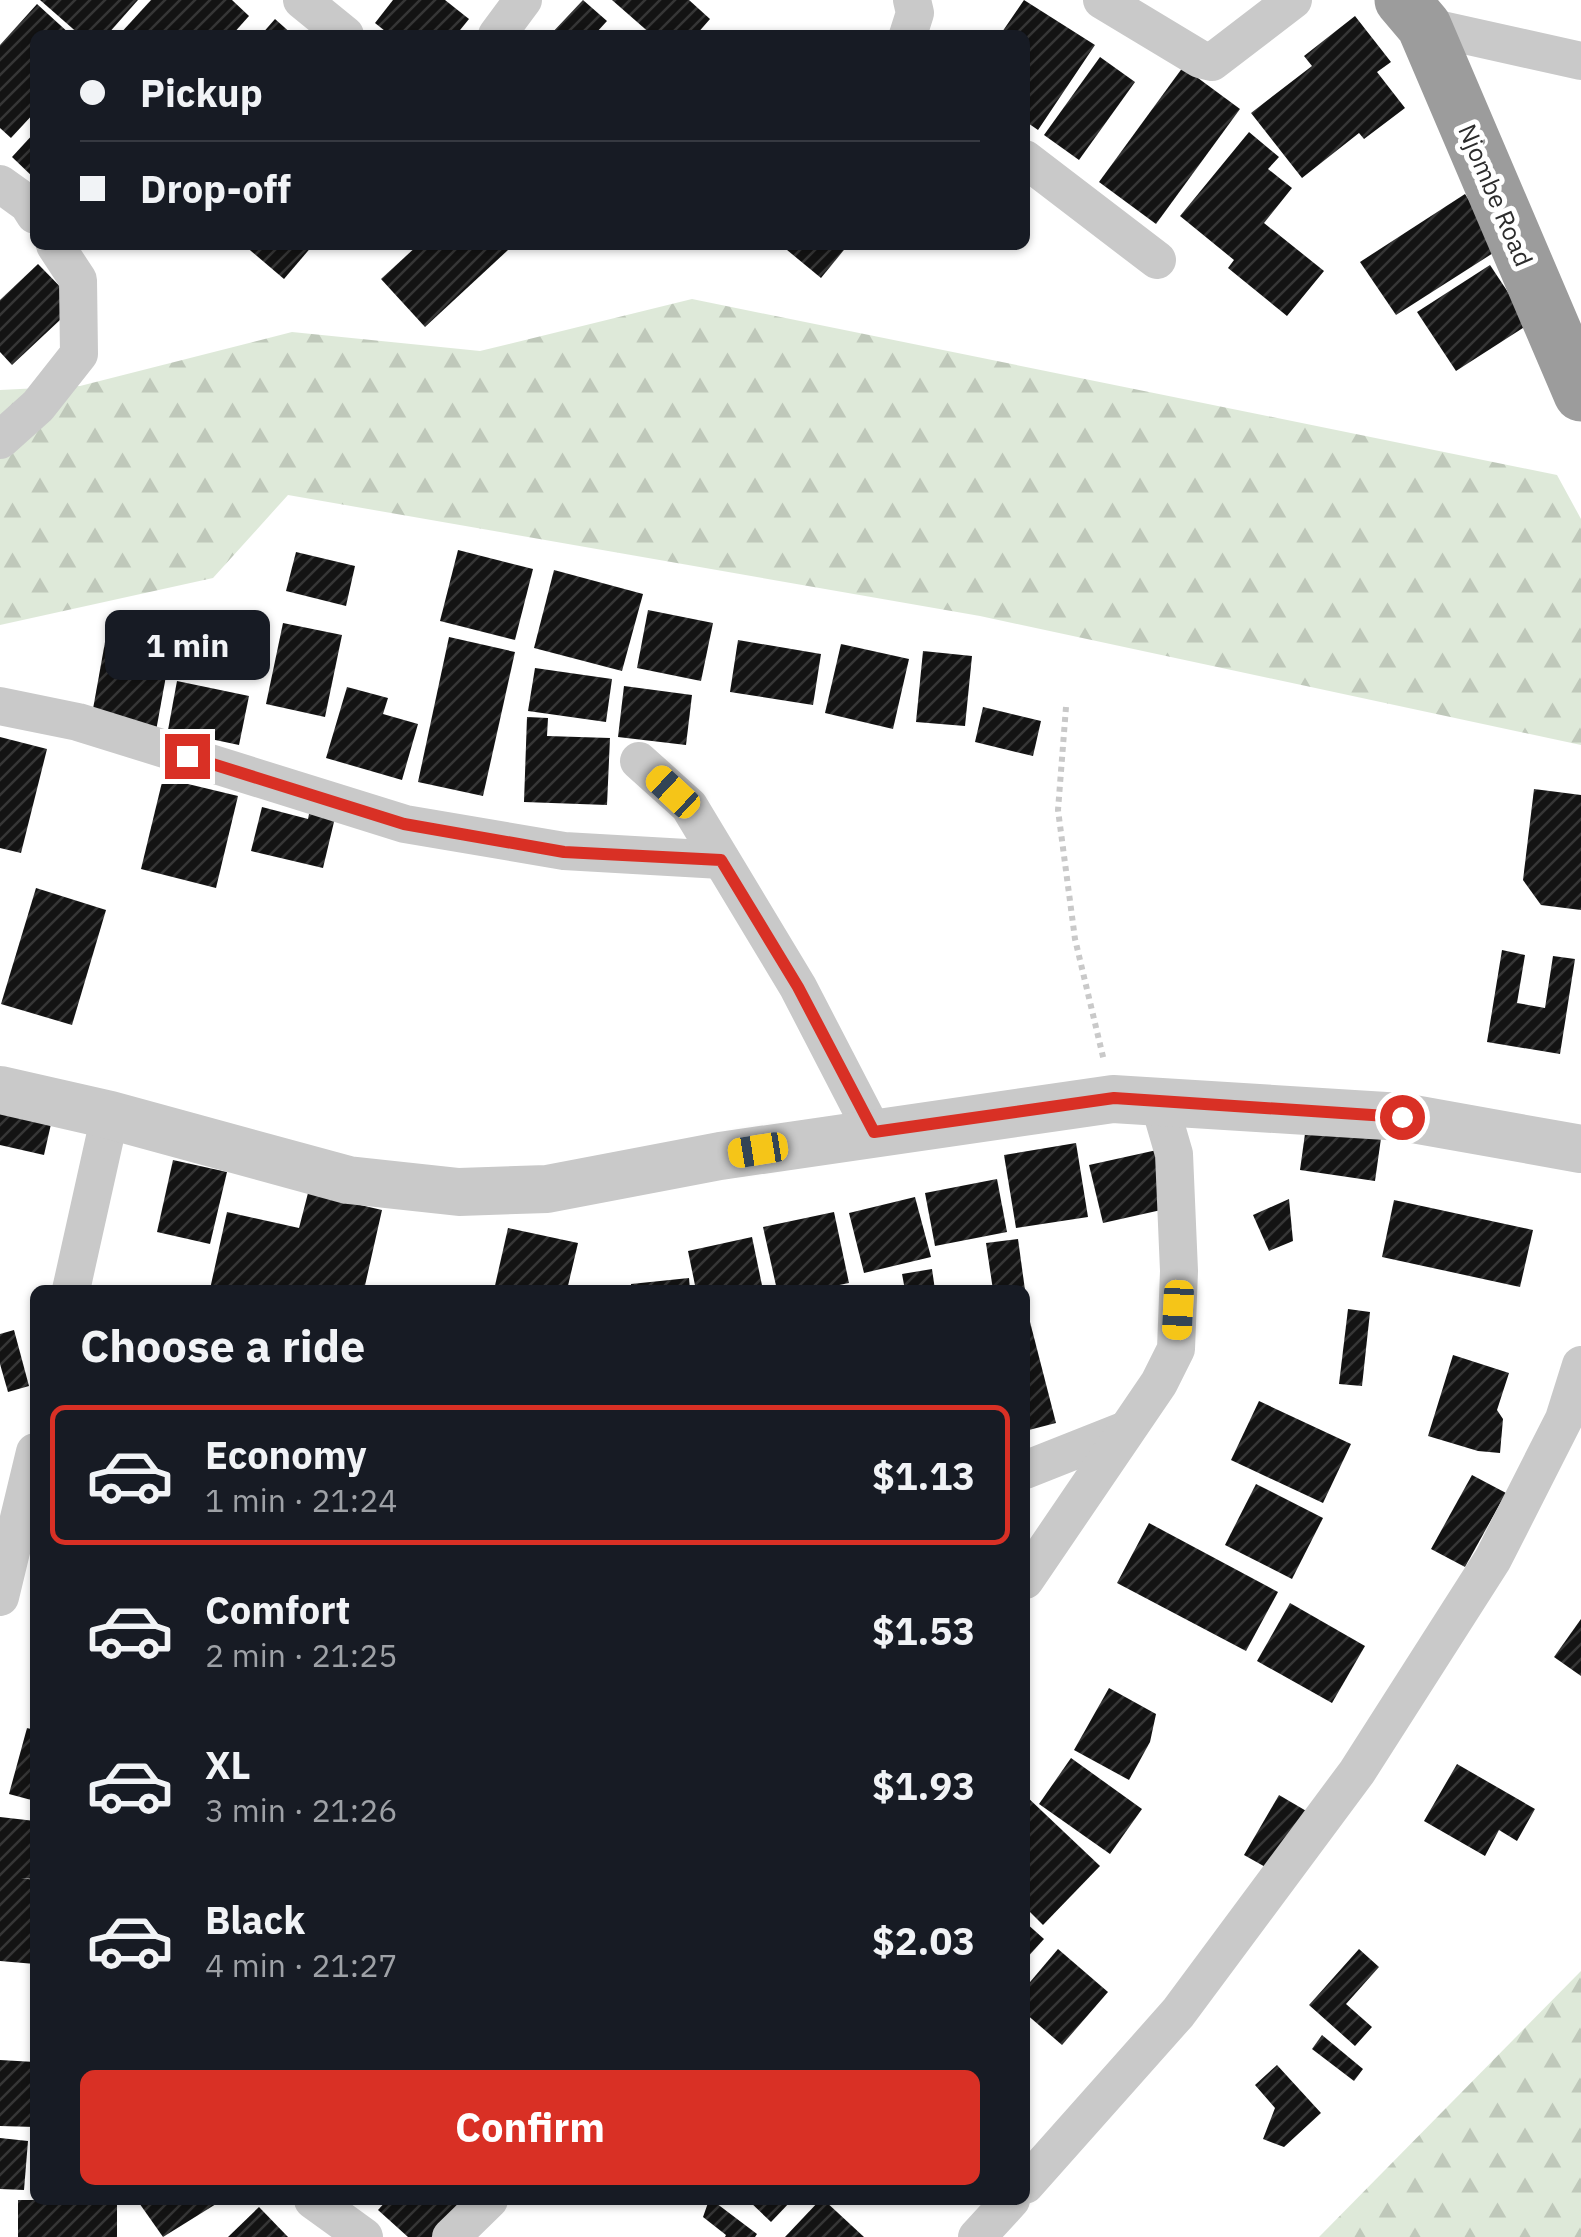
<!DOCTYPE html>
<meta charset="utf-8">
<style>
body{margin:0;font-family:"IBM Plex Sans",sans-serif;background:#20242c;color:#f1f3f6;height:100vh;display:flex;flex-direction:column;font-size:38px;white-space:nowrap}
*{box-sizing:border-box;margin:0}
p{font-size:32px;color:#9ea1a6}
.icon{flex:none;width:55px;height:55px;fill:none;stroke:currentColor;stroke-width:2;stroke-linecap:round;stroke-linejoin:round}
.map{position:relative;flex:1;overflow:hidden}
.side{position:absolute;left:30px;top:1285px;width:1000px;height:920px;display:flex;flex-direction:column;background:#171b24;border-radius:15px;box-shadow:0 2px 8px #0004}
.side>*{flex:none}
.guide{position:absolute;left:30px;top:30px;width:1000px;height:220px;border-radius:15px;box-shadow:0 2px 8px #0004;display:grid;align-content:center;height:220px;padding:0 50px;background:#171b24}
.end{position:absolute;width:45px;height:45px;margin:-22px;border:12px solid #d93025;background:#fff;box-shadow:0 0 0 5px #fff}
.from{border-radius:50%}
.bubble{position:absolute;height:70px;border-radius:15px;background:#171b24;box-shadow:0 2px 8px #0004;font-size:32px;font-weight:800;line-height:70px;text-align:center}
.car{position:absolute;width:30px;height:60px;margin:-30px -15px;border-radius:12px;box-shadow:0 0 8px 2px #0007;background:linear-gradient(#f5c518 24%,#345 0 40%,#f5c518 0 76%,#345 0 86%,#f5c518 0)}
.guide b{display:flex;align-items:center;gap:35px;height:95px;font-size:38px}
.guide b+b{border-top:2px solid #363941}
.guide i{width:25px;height:25px;background:#f1f3f6}
ul{padding:0;list-style:none}
li{display:flex;align-items:center;gap:30px;height:140px;margin:0 20px 15px;padding:0 30px;border:5px solid transparent;border-radius:15px}
li div{flex:1}
li b{display:block;font-size:38px}
li em{font-style:normal;font-weight:800}
li.current{border-color:#d93025}
li>.icon{width:90px;height:90px;stroke-width:1.5}
h2{padding:0 50px;font-size:45px;line-height:120px}
.action{display:flex;gap:20px;margin-top:auto;padding:20px 50px}
.action a{flex:1;height:115px;border-radius:15px;background:#d93025;color:#fff;font-size:40px;font-weight:800;line-height:115px;text-align:center}
.map>svg:first-child{display:block}
</style>
<div class="map">
<svg width="1581" height="2237" viewBox="0 0 1581 2237">
<defs>
<pattern id="forest-firs" width="22" height="20" patternUnits="userSpaceOnUse" patternTransform="scale(2.5)"><rect width="22" height="20" fill="#dee9d9"/><path d="M5 1l3.5 6h-7zM16 11l3.5 6h-7z" fill="#bfc8ba"/></pattern>
<pattern id="building-hatch" width="6" height="6" patternUnits="userSpaceOnUse" patternTransform="scale(2.5)"><rect width="6" height="6" fill="#131313"/><path d="M-1 1l2-2M0 6l6-6M5 7l2-2" fill="none" stroke="#363636"/></pattern>
</defs>
<rect width="100%" height="100%" fill="#fff"/>
<g fill="url(#forest-firs)">
<path d="M 692,299 L 1557,475 L 1581,519 L 1581,745 L 980,616 L 288,495 L 213,578 L 0,625 L 0,390 L 80,386 L 292,332 L 480,351 Z"/>
<path d="M 1581,1971 L 1581,2237 L 1319,2237 Z"/>
</g>
<g fill="url(#building-hatch)">
<path d="M 40,0 L 138,0 L 107,35 L 80,35 Z"/>
<path d="M 151,0 L 232,0 L 249,16 L 232,35 L 119,35 Z"/>
<path d="M 393,0 L 445,0 L 469,19 L 456,35 L 390,35 L 375,23 Z"/>
<path d="M 583,0 L 607,21 L 597,32 L 600,35 L 550,35 Z"/>
<path d="M 612,0 L 689,0 L 710,19 L 696,35 L 652,35 Z"/>
<path d="M 1024,0 L 1095,45 L 1038,130 L 1025,121 L 1025,35 L 1000,35 Z"/>
<path d="M 37,4 L 71,35 L 35,35 L 35,112 L 11,138 L 0,128 L 0,45 Z"/>
<path d="M 1355,16 L 1391,62 L 1377,72 L 1405,108 L 1364,139 L 1359,133 L 1302,178 L 1251,113 L 1312,66 L 1304,56 Z"/>
<path d="M 275,19 L 293,35 L 261,35 Z"/>
<path d="M 1100,57 L 1135,82 L 1079,160 L 1044,135 Z"/>
<path d="M 1183,67 L 1240,109 L 1156,224 L 1099,182 Z"/>
<path d="M 35,132 L 35,179 L 12,157 Z"/>
<path d="M 1249,132 L 1279,157 L 1268,169 L 1292,188 L 1264,223 L 1324,271 L 1287,316 L 1228,268 L 1234,260 L 1180,216 Z"/>
<path d="M 1465,194 L 1501,248 L 1396,315 L 1360,262 Z"/>
<path d="M 244,245 L 313,245 L 284,279 Z"/>
<path d="M 418,245 L 504,245 L 508,250 L 425,327 L 381,279 Z"/>
<path d="M 781,245 L 848,245 L 821,278 Z"/>
<path d="M 38,264 L 77,304 L 12,365 L 0,352 L 0,300 Z"/>
<path d="M 1490,265 L 1529,324 L 1456,371 L 1417,312 Z"/>
<path d="M 458,550 L 533,569 L 515,640 L 440,621 Z"/>
<path d="M 296,552 L 355,566 L 346,606 L 286,591 Z"/>
<path d="M 554,570 L 643,594 L 622,671 L 534,648 Z"/>
<path d="M 648,610 L 713,623 L 701,681 L 637,668 Z"/>
<path d="M 283,623 L 342,635 L 325,717 L 266,704 Z"/>
<path d="M 107,631 L 172,643 L 156,731 L 91,720 Z"/>
<path d="M 449,637 L 515,652 L 483,796 L 418,782 Z"/>
<path d="M 738,640 L 821,654 L 813,705 L 730,692 Z"/>
<path d="M 841,644 L 909,659 L 893,729 L 825,713 Z"/>
<path d="M 923,651 L 972,656 L 965,726 L 916,722 Z"/>
<path d="M 535,668 L 612,679 L 606,722 L 528,711 Z"/>
<path d="M 177,681 L 249,696 L 239,745 L 168,730 Z"/>
<path d="M 624,686 L 692,695 L 686,745 L 618,737 Z"/>
<path d="M 347,687 L 388,698 L 383,714 L 418,724 L 402,780 L 326,758 Z"/>
<path d="M 983,707 L 1041,721 L 1033,756 L 975,742 Z"/>
<path d="M 527,717 L 548,718 L 547,736 L 610,738 L 607,805 L 524,802 Z"/>
<path d="M 0,737 L 47,749 L 21,853 L 0,848 Z"/>
<path d="M 163,778 L 238,796 L 216,888 L 141,869 Z"/>
<path d="M 1534,789 L 1581,795 L 1581,910 L 1541,905 L 1523,880 Z"/>
<path d="M 312,799 L 338,805 L 323,868 L 251,851 L 262,807 L 308,819 Z"/>
<path d="M 36,888 L 106,910 L 72,1025 L 1,1004 Z"/>
<path d="M 1502,950 L 1525,955 L 1517,1003 L 1545,1008 L 1553,956 L 1575,959 L 1560,1054 L 1487,1042 Z"/>
<path d="M 1308,1112 L 1383,1124 L 1375,1181 L 1300,1170 Z"/>
<path d="M 0,1113 L 51,1124 L 44,1155 L 0,1145 Z"/>
<path d="M 1076,1143 L 1088,1217 L 1016,1228 L 1004,1155 Z"/>
<path d="M 1157,1150 L 1170,1208 L 1103,1223 L 1089,1165 Z"/>
<path d="M 173,1160 L 227,1172 L 210,1244 L 157,1232 Z"/>
<path d="M 997,1179 L 1007,1232 L 935,1246 L 925,1193 Z"/>
<path d="M 308,1193 L 382,1210 L 364,1290 L 210,1289 L 227,1212 L 299,1228 Z"/>
<path d="M 915,1197 L 931,1257 L 864,1273 L 849,1213 Z"/>
<path d="M 1289,1199 L 1293,1241 L 1269,1251 L 1253,1215 Z"/>
<path d="M 1394,1200 L 1533,1230 L 1520,1287 L 1382,1257 Z"/>
<path d="M 834,1212 L 849,1283 L 815,1290 L 777,1290 L 763,1227 Z"/>
<path d="M 508,1228 L 578,1243 L 567,1290 L 494,1290 Z"/>
<path d="M 752,1237 L 763,1290 L 696,1290 L 688,1251 Z"/>
<path d="M 1018,1239 L 1025,1290 L 993,1290 L 986,1243 Z"/>
<path d="M 932,1269 L 935,1290 L 905,1290 L 902,1274 Z"/>
<path d="M 689,1278 L 690,1290 L 631,1290 L 631,1284 Z"/>
<path d="M 1348,1309 L 1370,1312 L 1362,1386 L 1339,1384 Z"/>
<path d="M 1029,1318 L 1056,1423 L 1025,1431 L 1025,1319 Z"/>
<path d="M 14,1330 L 29,1386 L 8,1392 L 0,1364 L 0,1334 Z"/>
<path d="M 1453,1355 L 1509,1373 L 1497,1410 L 1503,1419 L 1500,1453 L 1478,1451 L 1428,1436 Z"/>
<path d="M 1259,1401 L 1351,1444 L 1323,1503 L 1231,1460 Z"/>
<path d="M 1472,1475 L 1506,1493 L 1465,1567 L 1431,1549 Z"/>
<path d="M 1256,1484 L 1323,1518 L 1292,1579 L 1225,1545 Z"/>
<path d="M 1149,1523 L 1278,1592 L 1246,1651 L 1117,1583 Z"/>
<path d="M 1290,1603 L 1365,1646 L 1332,1703 L 1257,1661 Z"/>
<path d="M 1581,1619 L 1581,1676 L 1554,1657 Z"/>
<path d="M 1109,1688 L 1156,1714 L 1150,1742 L 1129,1780 L 1074,1750 Z"/>
<path d="M 27,1728 L 35,1730 L 35,1801 L 9,1794 Z"/>
<path d="M 1071,1758 L 1142,1809 L 1110,1854 L 1039,1804 Z"/>
<path d="M 1457,1764 L 1535,1809 L 1517,1841 L 1499,1830 L 1485,1856 L 1424,1821 Z"/>
<path d="M 1025,1795 L 1100,1866 L 1043,1925 L 1025,1907 Z"/>
<path d="M 1279,1795 L 1308,1812 L 1274,1872 L 1244,1855 Z"/>
<path d="M 0,1817 L 35,1821 L 35,1879 L 21,1878 L 35,1880 L 35,1964 L 0,1961 Z"/>
<path d="M 1025,1922 L 1044,1939 L 1025,1960 Z"/>
<path d="M 1058,1949 L 1108,1992 L 1062,2045 L 1025,2013 L 1025,1988 Z"/>
<path d="M 1359,1949 L 1379,1967 L 1346,2004 L 1372,2027 L 1355,2046 L 1309,2005 Z"/>
<path d="M 1322,2035 L 1363,2069 L 1354,2081 L 1312,2049 Z"/>
<path d="M 0,2060 L 35,2062 L 35,2127 L 0,2126 Z"/>
<path d="M 1277,2065 L 1321,2113 L 1284,2147 L 1263,2139 L 1275,2108 L 1255,2085 Z"/>
<path d="M 0,2138 L 28,2141 L 24,2190 L 0,2189 Z"/>
<rect x="18" y="2200" width="99" height="37"/>
<path d="M 137,2200 L 213,2200 L 216,2204 L 163,2237 Z"/>
<path d="M 387,2200 L 476,2200 L 441,2237 L 408,2237 L 378,2210 Z"/>
<path d="M 709,2200 L 712,2200 L 757,2234 L 755,2237 L 725,2237 L 726,2235 L 703,2217 Z"/>
<path d="M 748,2200 L 792,2200 L 771,2222 Z"/>
<path d="M 820,2200 L 824,2200 L 864,2237 L 785,2237 Z"/>
<path d="M 259,2207 L 288,2237 L 228,2237 Z"/>
</g>
<g fill="none" stroke-linecap="round" stroke-linejoin="round">
<path stroke="#c9c9c9" stroke-width="6" stroke-dasharray="5 5" stroke-linecap="butt" d="M 1066,707 L 1058,810 L 1075,939 L 1104,1061"/>
<g stroke="#c9c9c9" stroke-width="38">
<path d="M 302,0 L 345,35"/>
<path d="M 1102,0 L 1200,59 L 1212,62 L 1293,0"/>
<path d="M 1424,26 L 1581,61"/>
<path d="M 497,35 L 523,0"/>
<path d="M 908,35 L 915,13 L 912,0"/>
<path d="M 1025,159 L 1157,260"/>
<path d="M 0,184 L 28,204 L 35,215"/>
<path d="M 0,440 L 38,406 L 79,354 L 78,280 L 55,245"/>
<path d="M 0,706 L 78,722 L 405,824 L 564,851 L 721,860"/>
<path d="M 639,761 L 689,806 L 798,987 L 873,1132"/>
<path d="M 71,1290 L 110,1115"/>
<path d="M 1025,1470 L 1126,1430"/>
<path d="M 1025,1580 L 1159,1383 L 1176,1349 L 1179,1271 L 1174,1154 L 1158,1099"/>
<path d="M 0,1597 L 35,1452"/>
<path d="M 1025,2185 L 1178,2013 L 1357,1772 L 1493,1559 L 1564,1419 L 1581,1365"/>
<path d="M 313,2200 L 364,2237"/>
<path d="M 451,2237 L 489,2200"/>
<path d="M 977,2237 L 1011,2200"/>
</g>
<path stroke="#c9c9c9" stroke-width="48" d="M 0,1090 L 110,1115 L 348,1180 L 459,1192 L 547,1189 L 720,1156 L 1113,1099 L 1402,1117 L 1581,1149"/>
<path stroke="#9c9c9c" stroke-width="55" d="M 1402,0 L 1424,26 L 1581,394"/>
</g>
<g fill="none" stroke-linecap="round" stroke-linejoin="round">
<path stroke="#d93025" stroke-width="12" d="M 187,756 L 404,824 L 564,852 L 721,860 L 798,987 L 874,1132 L 1114,1098 L 1402,1117"/>
</g>
<g text-anchor="middle" dominant-baseline="central" stroke-width="10" stroke-linejoin="round" paint-order="stroke">
<g font-size="25" fill="#2c2c2c" stroke="#fff">
<text transform="translate(1496 195) rotate(67)">Njombe Road</text>
</g>
</g>
</svg>
<i class="end from" style="left:1402px;top:1117px"></i>
<i class="end" style="left:187px;top:756px"></i>
<div class="bubble" style="left:105px;top:610px;width:165px">1 min</div>
<i class="car" style="left:673px;top:792px;rotate:313deg"></i>
<i class="car" style="left:758px;top:1150px;rotate:261deg"></i>
<i class="car" style="left:1178px;top:1310px;rotate:183deg"></i>
<div class="guide">
<b><i class="from"></i>Pickup</b>
<b><i></i>Drop-off</b>
</div>
<section class="side">
<h2>Choose a ride</h2>
<ul>
<li class="current"><svg class="icon" aria-label="car" viewBox="0 0 24 24"><path d="M5 17H2v-5l4-1 3-4h7l3 4 3 1v5h-3M9 17h6M6 11h13"/><circle cx="7" cy="17" r="2"/><circle cx="17" cy="17" r="2"/></svg><div><b>Economy</b><p>1 min · 21:24</p></div><em>$1.13</em></li>
<li><svg class="icon" aria-label="car" viewBox="0 0 24 24"><path d="M5 17H2v-5l4-1 3-4h7l3 4 3 1v5h-3M9 17h6M6 11h13"/><circle cx="7" cy="17" r="2"/><circle cx="17" cy="17" r="2"/></svg><div><b>Comfort</b><p>2 min · 21:25</p></div><em>$1.53</em></li>
<li><svg class="icon" aria-label="car" viewBox="0 0 24 24"><path d="M5 17H2v-5l4-1 3-4h7l3 4 3 1v5h-3M9 17h6M6 11h13"/><circle cx="7" cy="17" r="2"/><circle cx="17" cy="17" r="2"/></svg><div><b>XL</b><p>3 min · 21:26</p></div><em>$1.93</em></li>
<li><svg class="icon" aria-label="car" viewBox="0 0 24 24"><path d="M5 17H2v-5l4-1 3-4h7l3 4 3 1v5h-3M9 17h6M6 11h13"/><circle cx="7" cy="17" r="2"/><circle cx="17" cy="17" r="2"/></svg><div><b>Black</b><p>4 min · 21:27</p></div><em>$2.03</em></li>
</ul>
<div class="action"><a>Confirm</a></div>
</section>
</div>
